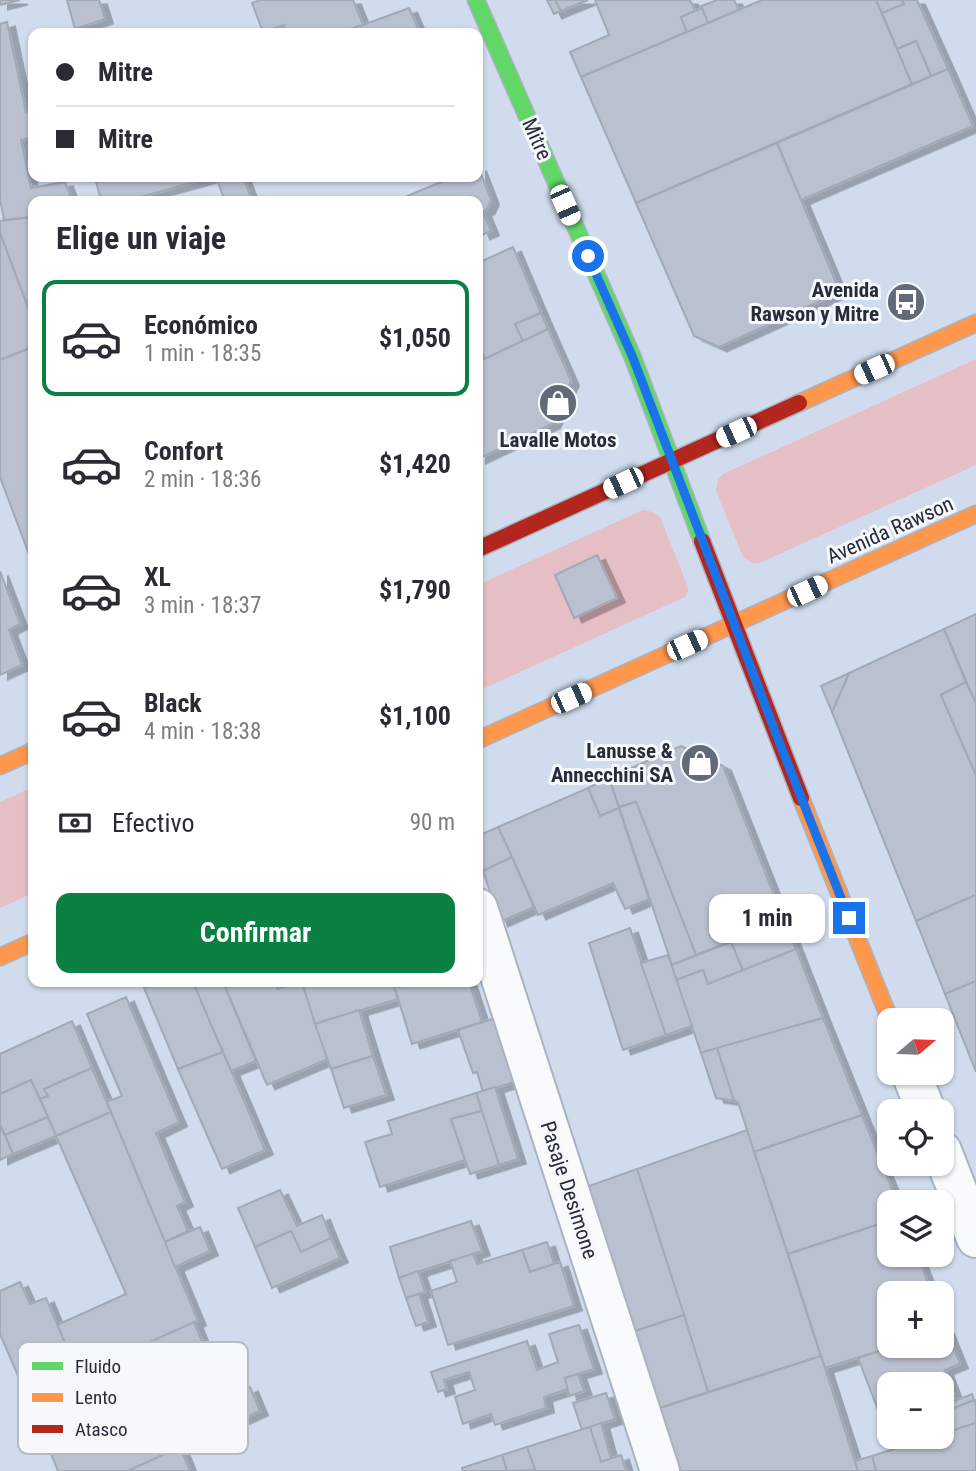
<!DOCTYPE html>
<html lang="es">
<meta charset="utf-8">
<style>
body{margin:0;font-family:"Roboto Condensed",sans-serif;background:#f7f7f7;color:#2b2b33;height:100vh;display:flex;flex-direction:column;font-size:26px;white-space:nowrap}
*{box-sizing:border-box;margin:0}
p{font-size:23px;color:#7c7c81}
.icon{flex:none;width:38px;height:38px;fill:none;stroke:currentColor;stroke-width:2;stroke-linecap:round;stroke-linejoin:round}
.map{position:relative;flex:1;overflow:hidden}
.side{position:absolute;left:28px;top:196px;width:455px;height:791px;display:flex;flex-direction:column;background:#fff;border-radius:14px;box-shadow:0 2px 5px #0004}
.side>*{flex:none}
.top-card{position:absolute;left:28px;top:28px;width:455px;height:154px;border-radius:14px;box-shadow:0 2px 5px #0004;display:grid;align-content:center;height:154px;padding:0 28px;background:#fff}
.needle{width:46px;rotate:71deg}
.fabs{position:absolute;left:877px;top:1008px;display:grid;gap:14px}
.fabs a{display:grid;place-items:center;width:77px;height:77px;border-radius:14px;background:#fff;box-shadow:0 2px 5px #0004;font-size:35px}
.end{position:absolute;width:32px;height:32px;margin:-16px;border:9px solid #1a73e8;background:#fff;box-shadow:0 0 0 4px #fff}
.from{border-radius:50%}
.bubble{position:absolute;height:49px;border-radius:14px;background:#fff;box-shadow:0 2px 5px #0004;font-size:23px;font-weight:700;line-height:49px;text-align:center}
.car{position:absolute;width:21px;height:42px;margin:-21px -10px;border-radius:9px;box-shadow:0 0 5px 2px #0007;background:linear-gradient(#fff 24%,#345 0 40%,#fff 0 76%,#345 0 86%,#fff 0)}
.top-card b{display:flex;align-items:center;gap:24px;height:66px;font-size:26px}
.top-card b+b{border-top:2px solid #e1e1e2}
.top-card i{width:18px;height:18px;background:#2b2b33}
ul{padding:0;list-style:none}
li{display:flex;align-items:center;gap:21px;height:116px;margin:0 14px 10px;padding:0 14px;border:4px solid transparent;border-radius:14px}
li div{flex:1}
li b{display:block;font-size:26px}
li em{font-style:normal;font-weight:700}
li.current{border-color:#0b8043}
li>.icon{width:63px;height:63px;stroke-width:1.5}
h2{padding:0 28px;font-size:32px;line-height:84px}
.pay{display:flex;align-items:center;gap:18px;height:77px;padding:0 28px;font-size:26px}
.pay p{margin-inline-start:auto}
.primary-button{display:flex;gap:14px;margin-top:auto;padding:14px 28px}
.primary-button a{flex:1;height:80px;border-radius:14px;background:#0b8043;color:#fff;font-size:28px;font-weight:700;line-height:80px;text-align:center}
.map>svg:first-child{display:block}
</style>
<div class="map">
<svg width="976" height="1471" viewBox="0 0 976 1471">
<defs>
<filter id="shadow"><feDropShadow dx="8" dy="4.5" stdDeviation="0" flood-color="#0004"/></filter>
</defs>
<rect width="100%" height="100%" fill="#d0dcee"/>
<g fill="#e6bec6">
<path d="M 976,359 L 976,465 L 760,563 L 752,563 L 743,557 L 716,491 L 718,479 L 723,474 Z"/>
<path d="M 643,510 L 652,512 L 660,517 L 688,587 L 688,592 L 685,597 L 478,691 L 478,585 Z"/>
<path d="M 33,787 L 33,893 L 0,908 L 0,802 Z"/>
</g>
<g fill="#b9c0cf" stroke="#a1a8b6" stroke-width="2" filter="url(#shadow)">
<path d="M 0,0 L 20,0 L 0,5 Z"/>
<path d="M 67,0 L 99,0 L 105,19 L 75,29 Z"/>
<path d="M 260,0 L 353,0 L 363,25 L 339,33 L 287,33 L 284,25 L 263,32 L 252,3 Z"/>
<path d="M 547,0 L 555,0 L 561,11 L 554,14 Z"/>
<path d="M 555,0 L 588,0 L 561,11 Z"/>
<path d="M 595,0 L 690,0 L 695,11 L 681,17 L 687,32 L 581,77 L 570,52 L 609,35 Z"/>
<path d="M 717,0 L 734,0 L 739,10 L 708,23 L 701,6 Z"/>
<path d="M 762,0 L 876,0 L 912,84 L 636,203 L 581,77 Z"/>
<path d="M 876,0 L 902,0 L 904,4 L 882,13 Z"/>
<path d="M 902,0 L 917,0 L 948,69 L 931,76 L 916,41 L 897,49 L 882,13 L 904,4 Z"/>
<path d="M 409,8 L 420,33 L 339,33 L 363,25 Z"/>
<path d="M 702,8 L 708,23 L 687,32 L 681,17 Z"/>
<path d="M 7,22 L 26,112 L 33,110 L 33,137 L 21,140 L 31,188 L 65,182 L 72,201 L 33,201 L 33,217 L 4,220 L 0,199 L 0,24 Z"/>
<path d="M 916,41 L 931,76 L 912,84 L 897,49 Z"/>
<path d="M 948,69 L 973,126 L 801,200 L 777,143 Z"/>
<path d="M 777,143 L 840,292 L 719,347 L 694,336 L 636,203 Z"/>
<path d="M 478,166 L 491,200 L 487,209 L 478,215 L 478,201 L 409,201 L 407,196 L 453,177 L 478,177 Z"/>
<path d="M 95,177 L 213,177 L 126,201 L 101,201 Z"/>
<path d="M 216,177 L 243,177 L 252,201 L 225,201 Z"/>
<path d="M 483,212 L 491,231 L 482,235 L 478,225 L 478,215 Z"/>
<path d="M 33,217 L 33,321 L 0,233 L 0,221 Z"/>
<path d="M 0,233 L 33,321 L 33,347 L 0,360 Z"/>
<path d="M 513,247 L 541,313 L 515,324 L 523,341 L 485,359 L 478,343 L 478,263 Z"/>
<path d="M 541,313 L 548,329 L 523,341 L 515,324 Z"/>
<path d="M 548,329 L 571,381 L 552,424 L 478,459 L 478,362 Z"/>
<path d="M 33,347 L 33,565 L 0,477 L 0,360 Z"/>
<path d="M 597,555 L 617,598 L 574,618 L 555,575 Z"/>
<path d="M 0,571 L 20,624 L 9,630 L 22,665 L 0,675 Z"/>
<path d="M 976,614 L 976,704 L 944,629 Z"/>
<path d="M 944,629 L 966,682 L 941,695 L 976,775 L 976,895 L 916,921 L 832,712 L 849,673 Z"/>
<path d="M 849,673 L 832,712 L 821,686 Z"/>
<path d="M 966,682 L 976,704 L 976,775 L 941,695 Z"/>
<path d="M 681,746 L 723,766 L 784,920 L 696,955 L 636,802 L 619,807 L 609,778 Z"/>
<path d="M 609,778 L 619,808 L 600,816 L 588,788 Z"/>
<path d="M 588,788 L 600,816 L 619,808 L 649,899 L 625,909 L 613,883 L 538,915 L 498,827 Z"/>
<path d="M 636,802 L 696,955 L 672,965 L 619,807 Z"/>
<path d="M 498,827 L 512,857 L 483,871 L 478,854 L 478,836 Z"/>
<path d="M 512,857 L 534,907 L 500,922 L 483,871 Z"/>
<path d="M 976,895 L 976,981 L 945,994 L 916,921 Z"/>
<path d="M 784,920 L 796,949 L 743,971 L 731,942 Z"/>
<path d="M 630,928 L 666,1035 L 623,1050 L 589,943 Z"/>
<path d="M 731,942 L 743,971 L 708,984 L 703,970 L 676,980 L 672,965 Z"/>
<path d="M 796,949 L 823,1018 L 701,1053 L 676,980 L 703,970 L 708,984 Z"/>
<path d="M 668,955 L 692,1026 L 666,1035 L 641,963 Z"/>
<path d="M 976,981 L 976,1072 L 945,994 Z"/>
<path d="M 158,982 L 193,982 L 223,1052 L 178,1069 L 144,988 Z"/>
<path d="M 193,982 L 223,982 L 256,1061 L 231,1071 Z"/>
<path d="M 234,982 L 274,982 L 278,989 L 297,982 L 302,982 L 328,1059 L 267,1085 L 225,986 Z"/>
<path d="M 274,982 L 297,982 L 278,989 Z"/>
<path d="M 302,982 L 393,982 L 398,999 L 315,1024 Z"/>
<path d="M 393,982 L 397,982 L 399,987 L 412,983 L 411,982 L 469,982 L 482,1022 L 412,1044 Z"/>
<path d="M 126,997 L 179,1122 L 156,1133 L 185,1202 L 177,1206 L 188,1231 L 165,1242 L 106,1102 L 122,1096 L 87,1014 Z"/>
<path d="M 359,1010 L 373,1056 L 331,1069 L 315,1024 Z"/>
<path d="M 496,1018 L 517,1081 L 483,1092 L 477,1072 L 473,1073 L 458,1030 Z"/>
<path d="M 823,1018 L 862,1115 L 754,1152 L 738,1102 L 734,1101 L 717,1048 Z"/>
<path d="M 72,1021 L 92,1068 L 44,1089 L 48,1096 L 40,1099 L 31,1080 L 0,1094 L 0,1054 Z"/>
<path d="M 717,1048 L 734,1101 L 716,1098 L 701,1053 Z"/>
<path d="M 223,1052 L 265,1150 L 222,1169 L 178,1069 Z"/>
<path d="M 373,1056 L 386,1095 L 344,1108 L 331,1069 Z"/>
<path d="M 92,1068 L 111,1112 L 56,1136 L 40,1099 L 48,1096 L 44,1089 Z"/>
<path d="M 31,1080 L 48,1117 L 5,1135 L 0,1125 L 0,1094 Z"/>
<path d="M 495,1087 L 518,1159 L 499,1165 L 476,1093 Z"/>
<path d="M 476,1093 L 482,1111 L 451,1119 L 465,1160 L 380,1187 L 365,1142 L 392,1134 L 388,1121 Z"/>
<path d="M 482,1111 L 499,1165 L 470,1174 L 451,1119 Z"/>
<path d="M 111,1112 L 198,1321 L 78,1374 L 57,1325 L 126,1294 L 56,1136 Z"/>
<path d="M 862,1115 L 897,1202 L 889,1202 L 889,1221 L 788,1254 L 754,1152 Z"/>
<path d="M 48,1117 L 56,1136 L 13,1154 L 5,1135 Z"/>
<path d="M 0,1125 L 13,1154 L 0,1160 Z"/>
<path d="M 747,1130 L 821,1356 L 708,1392 L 637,1169 Z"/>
<path d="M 637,1169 L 684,1315 L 632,1332 L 586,1187 Z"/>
<path d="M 280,1190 L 297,1226 L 322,1215 L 331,1238 L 301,1252 L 291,1231 L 255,1247 L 238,1208 Z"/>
<path d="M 471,1221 L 482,1251 L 399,1278 L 390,1247 Z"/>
<path d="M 889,1221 L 889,1255 L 917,1255 L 932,1293 L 889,1293 L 889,1346 L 895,1346 L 825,1368 L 788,1254 Z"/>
<path d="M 200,1227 L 210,1251 L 175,1267 L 165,1242 Z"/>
<path d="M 291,1231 L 301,1252 L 331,1238 L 340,1258 L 272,1288 L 255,1247 Z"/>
<path d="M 547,1242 L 554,1264 L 530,1272 L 522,1250 Z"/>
<path d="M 522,1250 L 530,1272 L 560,1262 L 574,1306 L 448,1345 L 431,1291 L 457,1282 L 450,1261 L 473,1254 L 477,1264 Z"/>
<path d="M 418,1271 L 425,1292 L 406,1298 L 399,1278 Z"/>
<path d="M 20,1282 L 30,1304 L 46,1298 L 78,1374 L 27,1397 L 0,1334 L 0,1291 Z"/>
<path d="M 419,1294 L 428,1322 L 416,1326 L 406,1298 Z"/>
<path d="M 684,1315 L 708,1392 L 657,1409 L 632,1332 Z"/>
<path d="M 194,1322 L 210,1360 L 184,1372 L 178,1361 L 119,1388 L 108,1361 Z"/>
<path d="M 579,1325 L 594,1369 L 565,1378 L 568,1389 L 544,1397 L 546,1408 L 495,1425 L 491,1414 L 463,1424 L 455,1397 L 475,1390 L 469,1372 L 444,1380 L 447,1389 L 438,1392 L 431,1372 L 527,1341 L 537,1370 L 558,1362 L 549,1334 Z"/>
<path d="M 946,1329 L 960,1364 L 945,1370 L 956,1400 L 942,1406 L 942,1384 L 889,1384 L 889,1426 L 885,1428 L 858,1358 L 895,1346 L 942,1346 L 942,1331 Z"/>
<path d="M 821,1356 L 858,1471 L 677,1471 L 657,1409 Z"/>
<path d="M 578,1374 L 584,1391 L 569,1396 L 565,1378 Z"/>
<path d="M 63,1381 L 76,1410 L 106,1397 L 125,1440 L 199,1406 L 200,1409 L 250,1387 L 260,1411 L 128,1471 L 58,1471 L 27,1397 Z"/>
<path d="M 606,1393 L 615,1419 L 582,1430 L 573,1403 Z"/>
<path d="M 972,1394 L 974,1400 L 942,1413 L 942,1406 Z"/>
<path d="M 974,1400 L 976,1404 L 976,1423 L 942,1434 L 942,1413 Z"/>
<path d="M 601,1423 L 611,1459 L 601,1462 L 590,1427 Z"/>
<path d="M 976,1423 L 976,1471 L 876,1471 L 872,1456 L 932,1437 L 942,1437 L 942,1434 Z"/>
<path d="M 590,1427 L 601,1462 L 621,1455 L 626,1471 L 533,1471 L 535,1470 L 527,1447 Z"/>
<path d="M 180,1447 L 190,1471 L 128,1471 Z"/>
<path d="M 527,1447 L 535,1470 L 507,1471 L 502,1455 Z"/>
<path d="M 502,1455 L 507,1471 L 463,1471 L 462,1468 Z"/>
<path d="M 872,1456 L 876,1471 L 858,1471 L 855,1461 Z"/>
</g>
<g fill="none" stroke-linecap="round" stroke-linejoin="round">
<g stroke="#aab3c0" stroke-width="42">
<g id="street">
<path d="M 478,908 L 660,1471"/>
<path d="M 911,1073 L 926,1111"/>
<path d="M 942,1151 L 976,1238"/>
</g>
</g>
<g stroke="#aab3c0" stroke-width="19">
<path id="fast" d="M 476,0 L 633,358 L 702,541"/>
</g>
<g stroke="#aab3c0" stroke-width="19">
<g id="slow">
<path d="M 799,403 L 976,323"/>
<path d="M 478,740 L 976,514"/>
<path d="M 0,766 L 33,751"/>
<path d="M 801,798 L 890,1020"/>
<path d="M 0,957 L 33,942"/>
</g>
</g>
<g stroke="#aab3c0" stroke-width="19">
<g id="jam">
<path d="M 702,541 L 801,798"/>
<path d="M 478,549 L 799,403"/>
</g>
</g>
<use href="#street" stroke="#f8fafc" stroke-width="38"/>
<use href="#fast" stroke="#63d668" stroke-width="16"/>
<use href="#slow" stroke="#ff974d" stroke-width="16"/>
<use href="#jam" stroke="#b3261e" stroke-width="16"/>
</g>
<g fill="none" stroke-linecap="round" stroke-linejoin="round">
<path stroke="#1a73e8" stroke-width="9" d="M 588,256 L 633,358 L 778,739 L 849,918"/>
</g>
<defs>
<g id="bus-disc" transform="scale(2.0125)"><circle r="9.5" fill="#616a79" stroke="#f6f8fc"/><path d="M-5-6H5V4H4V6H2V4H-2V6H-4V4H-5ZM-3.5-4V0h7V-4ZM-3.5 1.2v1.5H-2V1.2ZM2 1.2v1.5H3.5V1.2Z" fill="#fff"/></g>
<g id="shop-disc" transform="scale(2.0125)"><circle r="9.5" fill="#616a79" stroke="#f6f8fc"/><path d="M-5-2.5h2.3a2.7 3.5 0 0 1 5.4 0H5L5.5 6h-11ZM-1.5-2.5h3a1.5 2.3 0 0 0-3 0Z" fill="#fff"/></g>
</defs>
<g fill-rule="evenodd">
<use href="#bus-disc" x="906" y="302"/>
<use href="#shop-disc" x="558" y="403"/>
<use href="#shop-disc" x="700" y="763"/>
</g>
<g text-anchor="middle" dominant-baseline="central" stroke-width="6" stroke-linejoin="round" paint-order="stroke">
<g font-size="21" fill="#252d3a" stroke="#f6f8fc">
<text transform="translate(537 139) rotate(66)">Mitre</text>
<text transform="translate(890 530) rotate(-24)">Avenida Rawson</text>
<text transform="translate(569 1190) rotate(72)">Pasaje Desimone</text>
</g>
<g font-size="21" font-weight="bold" fill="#252d3a" stroke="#f6f8fc" text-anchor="end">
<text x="879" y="290">Avenida<tspan x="879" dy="24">Rawson y Mitre</tspan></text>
<text x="558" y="440" text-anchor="middle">Lavalle Motos</text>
<text x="673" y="751">Lanusse &amp;<tspan x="673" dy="24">Annecchini SA</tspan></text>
</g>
</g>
<rect x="18" y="1342" width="230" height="112" rx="10" fill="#f6f8fc" stroke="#b7bbc2" stroke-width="2"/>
<rect x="32" y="1362" width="31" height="8" fill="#63d668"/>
<rect x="32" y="1393" width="31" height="9" fill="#ff974d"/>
<rect x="32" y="1425" width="31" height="8" fill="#b3261e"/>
<g font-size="19" fill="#252d3a">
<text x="75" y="1373">Fluido</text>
<text x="75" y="1404">Lento</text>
<text x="75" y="1436">Atasco</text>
</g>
</svg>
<div class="fabs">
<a><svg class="needle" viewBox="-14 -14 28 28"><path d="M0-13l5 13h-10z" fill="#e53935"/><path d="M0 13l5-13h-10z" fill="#7c7c81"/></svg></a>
<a><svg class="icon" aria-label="locate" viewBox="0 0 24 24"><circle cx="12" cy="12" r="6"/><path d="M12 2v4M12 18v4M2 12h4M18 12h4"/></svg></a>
<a><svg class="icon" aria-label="layers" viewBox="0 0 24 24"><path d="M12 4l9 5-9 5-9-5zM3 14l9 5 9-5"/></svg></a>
<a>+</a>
<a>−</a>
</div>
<i class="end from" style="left:588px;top:256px"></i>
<i class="end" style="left:849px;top:918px"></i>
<div class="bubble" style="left:709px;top:894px;width:116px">1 min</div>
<i class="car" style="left:565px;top:205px;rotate:156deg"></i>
<i class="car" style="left:874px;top:369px;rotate:246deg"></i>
<i class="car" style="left:736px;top:432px;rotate:246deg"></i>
<i class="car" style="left:623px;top:483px;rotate:245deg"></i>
<i class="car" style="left:807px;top:591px;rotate:65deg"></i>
<i class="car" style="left:687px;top:645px;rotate:66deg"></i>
<i class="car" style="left:571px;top:698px;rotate:66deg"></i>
<div class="top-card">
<b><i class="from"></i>Mitre</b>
<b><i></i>Mitre</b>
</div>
<section class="side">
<h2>Elige un viaje</h2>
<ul>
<li class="current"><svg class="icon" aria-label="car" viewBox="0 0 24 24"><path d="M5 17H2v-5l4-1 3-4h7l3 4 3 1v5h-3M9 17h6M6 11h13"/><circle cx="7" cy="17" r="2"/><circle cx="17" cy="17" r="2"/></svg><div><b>Económico</b><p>1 min · 18:35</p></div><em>$1,050</em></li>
<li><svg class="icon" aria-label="car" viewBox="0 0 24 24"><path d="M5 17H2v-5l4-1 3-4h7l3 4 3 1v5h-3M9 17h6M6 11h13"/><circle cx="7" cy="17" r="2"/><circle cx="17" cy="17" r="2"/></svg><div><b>Confort</b><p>2 min · 18:36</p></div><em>$1,420</em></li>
<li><svg class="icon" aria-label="car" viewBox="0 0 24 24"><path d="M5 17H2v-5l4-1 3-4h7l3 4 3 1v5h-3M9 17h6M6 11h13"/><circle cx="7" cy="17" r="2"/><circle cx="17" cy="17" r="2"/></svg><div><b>XL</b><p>3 min · 18:37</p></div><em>$1,790</em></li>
<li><svg class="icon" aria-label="car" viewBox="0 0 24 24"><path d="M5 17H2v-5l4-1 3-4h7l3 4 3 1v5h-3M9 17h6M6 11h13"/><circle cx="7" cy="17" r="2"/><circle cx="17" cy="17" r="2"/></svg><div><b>Black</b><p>4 min · 18:38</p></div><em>$1,100</em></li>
</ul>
<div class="pay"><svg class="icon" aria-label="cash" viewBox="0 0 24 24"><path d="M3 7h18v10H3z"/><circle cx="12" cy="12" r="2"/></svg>Efectivo<p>90 m</p></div>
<div class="primary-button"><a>Confirmar</a></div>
</section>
</div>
